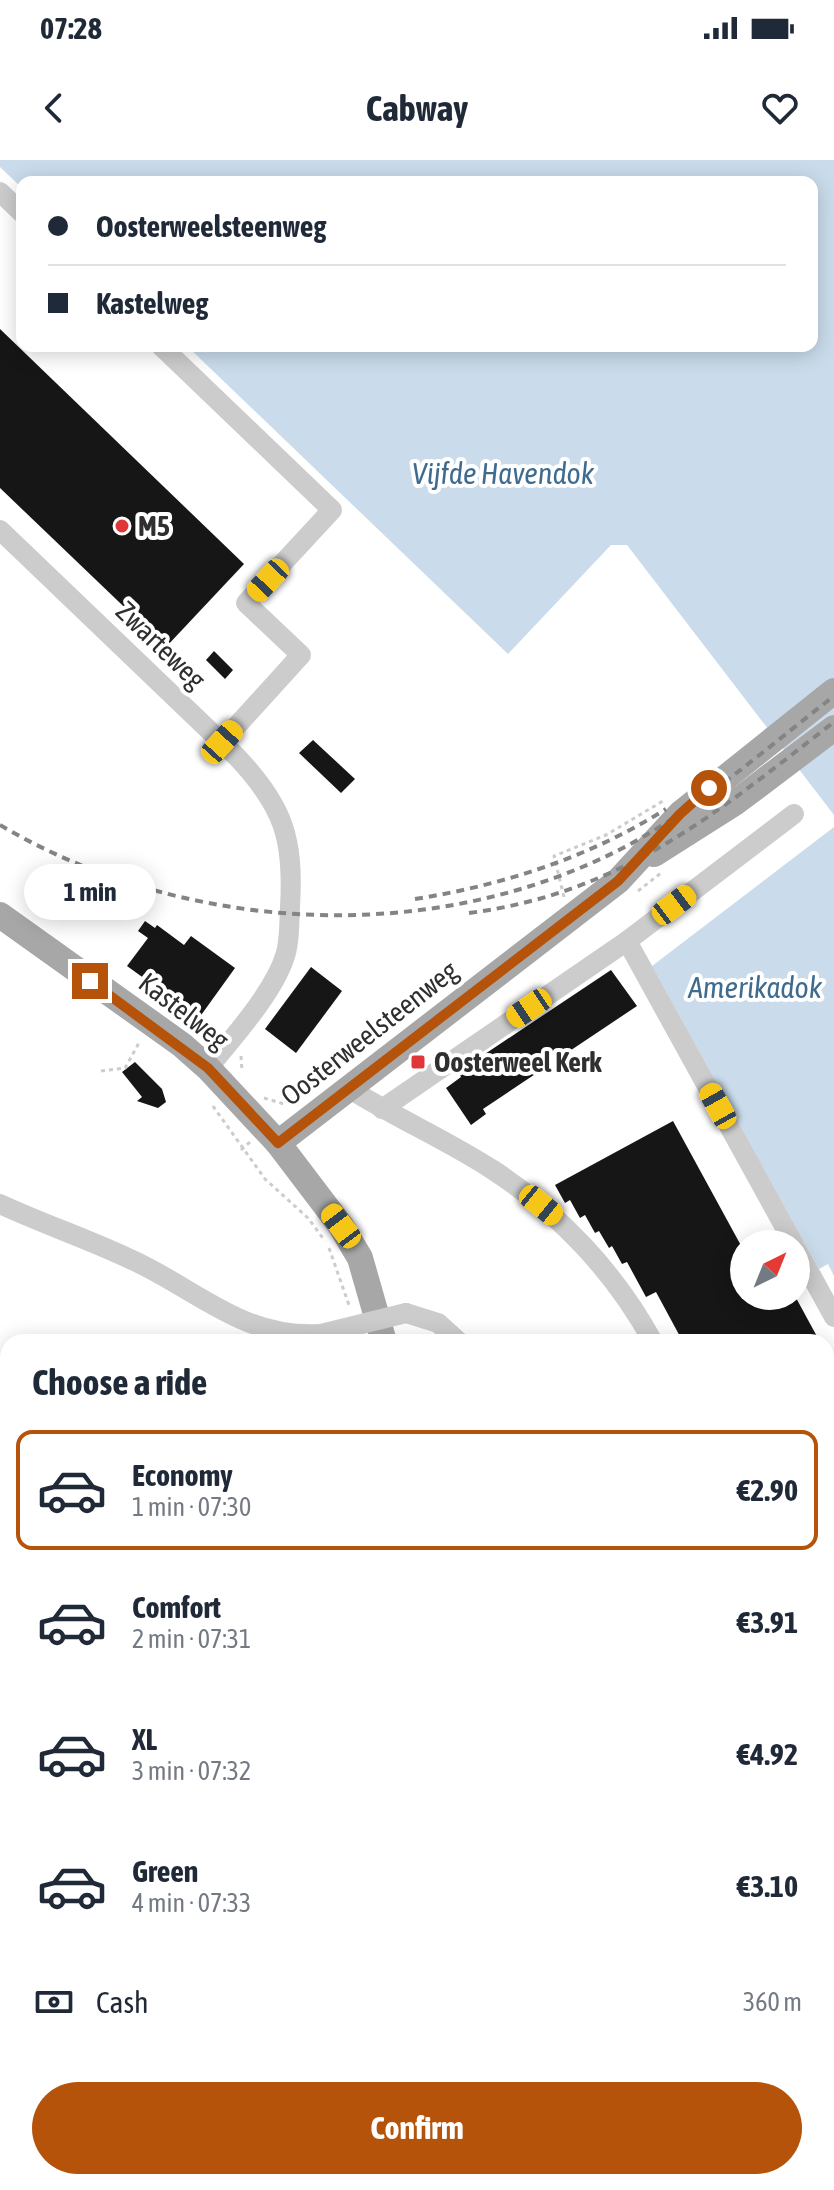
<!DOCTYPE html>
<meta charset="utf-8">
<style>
body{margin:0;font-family:"Asap Condensed",sans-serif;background:#f2f2f3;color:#1f2937;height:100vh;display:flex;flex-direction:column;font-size:30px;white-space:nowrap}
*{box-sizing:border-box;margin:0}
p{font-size:26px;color:#747a83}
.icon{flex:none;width:44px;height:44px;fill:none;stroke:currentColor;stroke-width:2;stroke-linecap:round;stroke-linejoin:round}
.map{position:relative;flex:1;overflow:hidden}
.panel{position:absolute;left:0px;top:1174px;width:834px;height:856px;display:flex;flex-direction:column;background:#fff;border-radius:24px 24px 0 0;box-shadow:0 4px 20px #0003}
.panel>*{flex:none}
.hud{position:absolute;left:16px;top:16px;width:802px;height:176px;border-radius:16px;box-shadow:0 4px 20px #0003;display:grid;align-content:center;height:176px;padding:0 32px;background:#fff}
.needle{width:52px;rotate:43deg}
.controls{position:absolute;left:730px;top:1070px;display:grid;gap:16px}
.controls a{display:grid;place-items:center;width:80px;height:80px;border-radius:50%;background:#fff;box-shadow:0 4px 20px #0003;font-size:40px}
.end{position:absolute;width:36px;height:36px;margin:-18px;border:10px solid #b45309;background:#fff;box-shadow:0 0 0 4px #fff}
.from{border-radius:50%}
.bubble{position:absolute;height:56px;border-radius:28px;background:#fff;box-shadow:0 4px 20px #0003;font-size:26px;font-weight:700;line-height:56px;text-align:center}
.car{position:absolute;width:24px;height:48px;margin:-24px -12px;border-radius:10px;box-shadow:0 0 6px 2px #0007;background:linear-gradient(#f5c518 24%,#345 0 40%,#f5c518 0 76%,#345 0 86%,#f5c518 0)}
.hud b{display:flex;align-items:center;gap:28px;height:76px;font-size:30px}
.hud b+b{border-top:2px solid #e0e1e3}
.hud i{width:20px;height:20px;background:#1f2937}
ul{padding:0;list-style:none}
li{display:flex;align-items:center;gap:24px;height:120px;margin:0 16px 12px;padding:0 16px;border:4px solid transparent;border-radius:16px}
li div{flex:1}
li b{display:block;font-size:30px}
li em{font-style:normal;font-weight:700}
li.selected{border-color:#b45309}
li>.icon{width:72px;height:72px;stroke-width:1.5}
h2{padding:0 32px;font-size:36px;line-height:96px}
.pay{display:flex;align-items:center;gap:20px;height:88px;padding:0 32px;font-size:30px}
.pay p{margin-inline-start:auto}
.button{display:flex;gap:16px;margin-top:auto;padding:16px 32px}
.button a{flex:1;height:92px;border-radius:48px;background:#b45309;color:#fff;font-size:32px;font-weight:700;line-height:92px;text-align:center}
.status{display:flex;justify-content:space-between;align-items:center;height:56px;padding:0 40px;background:#fff;direction:ltr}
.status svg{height:22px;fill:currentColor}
header{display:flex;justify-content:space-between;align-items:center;height:104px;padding:0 32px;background:#fff;font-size:36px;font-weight:700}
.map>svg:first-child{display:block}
</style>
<div class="status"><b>07:28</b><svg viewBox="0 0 49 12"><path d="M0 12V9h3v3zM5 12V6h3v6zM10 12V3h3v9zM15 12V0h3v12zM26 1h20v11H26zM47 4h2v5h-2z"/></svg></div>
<header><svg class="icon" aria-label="back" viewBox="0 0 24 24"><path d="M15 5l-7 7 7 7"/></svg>Cabway<svg class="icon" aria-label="heart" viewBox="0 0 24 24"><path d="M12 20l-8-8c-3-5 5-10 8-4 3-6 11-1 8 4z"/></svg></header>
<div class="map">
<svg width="834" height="2030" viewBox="0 0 834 2030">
<rect width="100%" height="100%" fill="#fff"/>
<g fill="#e4ecdd">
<path d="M 0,1548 L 8,1553 L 8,2022 L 169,2022 L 175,2030 L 0,2030 Z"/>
<path d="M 461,2022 L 642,2022 L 651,2030 L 460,2030 Z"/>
</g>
<g fill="#cadceb">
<path d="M 0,0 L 834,0 L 834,655 L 627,385 L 611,385 L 508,494 L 187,186 L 812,186 L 812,22 L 22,22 L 22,28 L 0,7 Z"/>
<path d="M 834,667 L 834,1116 L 828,1104 L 819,1109 L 652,806 Z"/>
<path d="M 169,2022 L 464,2022 L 464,2030 L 175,2030 Z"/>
</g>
<g fill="#161616">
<path d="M 0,169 L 244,404 L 166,487 L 0,328 Z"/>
<path d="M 214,491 L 233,510 L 225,519 L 206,500 Z"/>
<path d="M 313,580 L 355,619 L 341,633 L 299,593 Z"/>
<path d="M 145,761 L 155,768 L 157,765 L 184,785 L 191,776 L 235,808 L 199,858 L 127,806 L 148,778 L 138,771 Z"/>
<path d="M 311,807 L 342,831 L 296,893 L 265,869 Z"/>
<path d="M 611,810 L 637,846 L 483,949 L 486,954 L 471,965 L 446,928 L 461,917 L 458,912 Z"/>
<path d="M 135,902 L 162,929 L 166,942 L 158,948 L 137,941 L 142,937 L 122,912 Z"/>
<path d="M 673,961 L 744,1091 L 744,1136 L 768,1136 L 772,1142 L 782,1136 L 795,1136 L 820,1182 L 683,1182 L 656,1132 L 646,1137 L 627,1102 L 622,1104 L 612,1086 L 609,1088 L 599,1071 L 595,1073 L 585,1055 L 580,1058 L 570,1040 L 565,1043 L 555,1025 Z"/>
</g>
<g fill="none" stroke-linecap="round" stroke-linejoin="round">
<g stroke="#ccc" stroke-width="3" stroke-dasharray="4 4" stroke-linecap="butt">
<path d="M 638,731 L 661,713"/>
<path d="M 564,737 L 554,696 L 606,675 L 663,641"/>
<path d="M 241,896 L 242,912"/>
<path d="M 101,911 L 125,908 L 140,881"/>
<path d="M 264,938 L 284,944 L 299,941"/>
<path d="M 213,946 L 265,1019 L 308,1058 L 325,1081"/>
<path d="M 241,990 L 250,982"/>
<path d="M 329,1088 L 350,1148"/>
<path d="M 826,1692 L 834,1707"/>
<path d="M 123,2022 L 129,2030"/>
<path d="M 161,2022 L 163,2030"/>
<path d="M 469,2022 L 469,2030"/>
<path d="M 518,2022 L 525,2030"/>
</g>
<g stroke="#ccc" stroke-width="20">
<path d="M 0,32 L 22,53"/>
<path d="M 161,186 L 332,350 L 246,443 L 301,495 L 222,582"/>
<path d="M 0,370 L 237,597 C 284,647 294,679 290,747 C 289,763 290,782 285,796 C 274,832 232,879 208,908"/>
<path d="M 627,781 L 794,1084"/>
<path d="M 350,929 C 396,958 447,980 493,1010 C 559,1053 615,1112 653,1182"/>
<path d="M 382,949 L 627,781 L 794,654"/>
<path d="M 0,1044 C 43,1064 88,1079 130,1099 C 197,1129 242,1179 321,1174"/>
<path d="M 796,1088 L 834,1157"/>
<path d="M 406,1153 L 438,1163 L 459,1182"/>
<path d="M 0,1474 L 8,1480"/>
<path d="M 826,1499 L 834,1514"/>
<path d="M 667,2022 L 676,2030"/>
</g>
<g stroke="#a7a7a7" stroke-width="26">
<path d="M 654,694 L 736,642 L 834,568"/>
<path d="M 0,755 L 182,885 L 208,908 L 278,983 L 341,1066 L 360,1098 L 384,1182"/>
<path d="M 278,983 L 618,721 L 680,654 L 834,531"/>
<path d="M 826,1635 L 834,1645"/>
</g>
<g stroke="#848484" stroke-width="4" stroke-dasharray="8 6" stroke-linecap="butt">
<path d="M 0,665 C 183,773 426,787 617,691 C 696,651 764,590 834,536"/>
<path d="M 415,739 C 504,725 590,697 666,649"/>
<path d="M 469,753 C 623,733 716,653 834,562"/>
</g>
<path stroke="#ccc" stroke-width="20" d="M 321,1174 L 406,1153"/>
</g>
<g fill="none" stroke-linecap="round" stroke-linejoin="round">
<path stroke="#b45309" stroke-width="10" d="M 90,821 L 208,908 L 278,983 L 618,721 L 680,654 L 709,628"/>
</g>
<g fill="#e13638" stroke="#fff" stroke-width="3">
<circle cx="122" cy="366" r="8"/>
<rect x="410" y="894" width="16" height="16" rx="4"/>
</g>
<g text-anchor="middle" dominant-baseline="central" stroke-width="8" stroke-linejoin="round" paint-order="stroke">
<g font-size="28" font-weight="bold" fill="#2f2f2f" stroke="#fff" text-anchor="start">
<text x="138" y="366">M5</text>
<text x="434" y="902">Oosterweel Kerk</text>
</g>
<g font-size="28" fill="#2f2f2f" stroke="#fff">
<text transform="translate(161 485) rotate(44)">Zwarteweg</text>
<text transform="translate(184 851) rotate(38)">Kastelweg</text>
<text transform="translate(369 873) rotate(-38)">Oosterweelsteenweg</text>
</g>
<g font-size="30" font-style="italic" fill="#3f6b8f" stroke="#fff">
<text x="503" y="313">Vijfde Havendok</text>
<text x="755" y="827">Amerikadok</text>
</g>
</g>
</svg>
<div class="controls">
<a><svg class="needle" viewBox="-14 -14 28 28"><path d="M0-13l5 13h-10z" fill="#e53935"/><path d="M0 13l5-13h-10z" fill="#747a83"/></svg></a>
</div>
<i class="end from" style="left:709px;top:628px"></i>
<i class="end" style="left:90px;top:821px"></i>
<div class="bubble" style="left:24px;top:704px;width:132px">1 min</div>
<i class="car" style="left:268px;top:420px;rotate:223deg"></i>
<i class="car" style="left:222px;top:582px;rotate:42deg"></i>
<i class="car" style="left:674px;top:745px;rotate:53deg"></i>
<i class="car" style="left:529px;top:848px;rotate:236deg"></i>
<i class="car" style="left:718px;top:946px;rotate:331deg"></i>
<i class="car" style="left:541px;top:1045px;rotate:129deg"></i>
<i class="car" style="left:341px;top:1066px;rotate:323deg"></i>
<div class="hud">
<b><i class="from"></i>Oosterweelsteenweg</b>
<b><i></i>Kastelweg</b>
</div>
<section class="panel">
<h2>Choose a ride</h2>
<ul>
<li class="selected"><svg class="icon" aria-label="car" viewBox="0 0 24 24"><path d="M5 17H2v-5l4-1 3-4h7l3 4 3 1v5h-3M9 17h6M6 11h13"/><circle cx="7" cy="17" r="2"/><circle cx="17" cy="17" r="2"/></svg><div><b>Economy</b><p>1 min · 07:30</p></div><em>€2.90</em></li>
<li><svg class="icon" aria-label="car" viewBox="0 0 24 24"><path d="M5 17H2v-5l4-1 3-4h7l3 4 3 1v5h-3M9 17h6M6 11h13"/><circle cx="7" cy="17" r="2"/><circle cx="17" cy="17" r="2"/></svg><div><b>Comfort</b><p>2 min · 07:31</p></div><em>€3.91</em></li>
<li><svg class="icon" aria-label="car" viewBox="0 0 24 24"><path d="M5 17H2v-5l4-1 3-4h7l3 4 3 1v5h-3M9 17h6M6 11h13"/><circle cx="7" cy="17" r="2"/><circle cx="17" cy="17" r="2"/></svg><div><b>XL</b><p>3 min · 07:32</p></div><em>€4.92</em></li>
<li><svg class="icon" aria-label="car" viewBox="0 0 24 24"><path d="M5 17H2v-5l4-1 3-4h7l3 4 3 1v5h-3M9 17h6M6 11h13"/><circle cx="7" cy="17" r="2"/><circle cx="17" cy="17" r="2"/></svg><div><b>Green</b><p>4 min · 07:33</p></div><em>€3.10</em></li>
</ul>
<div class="pay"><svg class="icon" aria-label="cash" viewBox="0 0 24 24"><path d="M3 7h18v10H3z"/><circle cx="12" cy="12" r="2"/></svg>Cash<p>360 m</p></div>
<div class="button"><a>Confirm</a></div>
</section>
</div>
